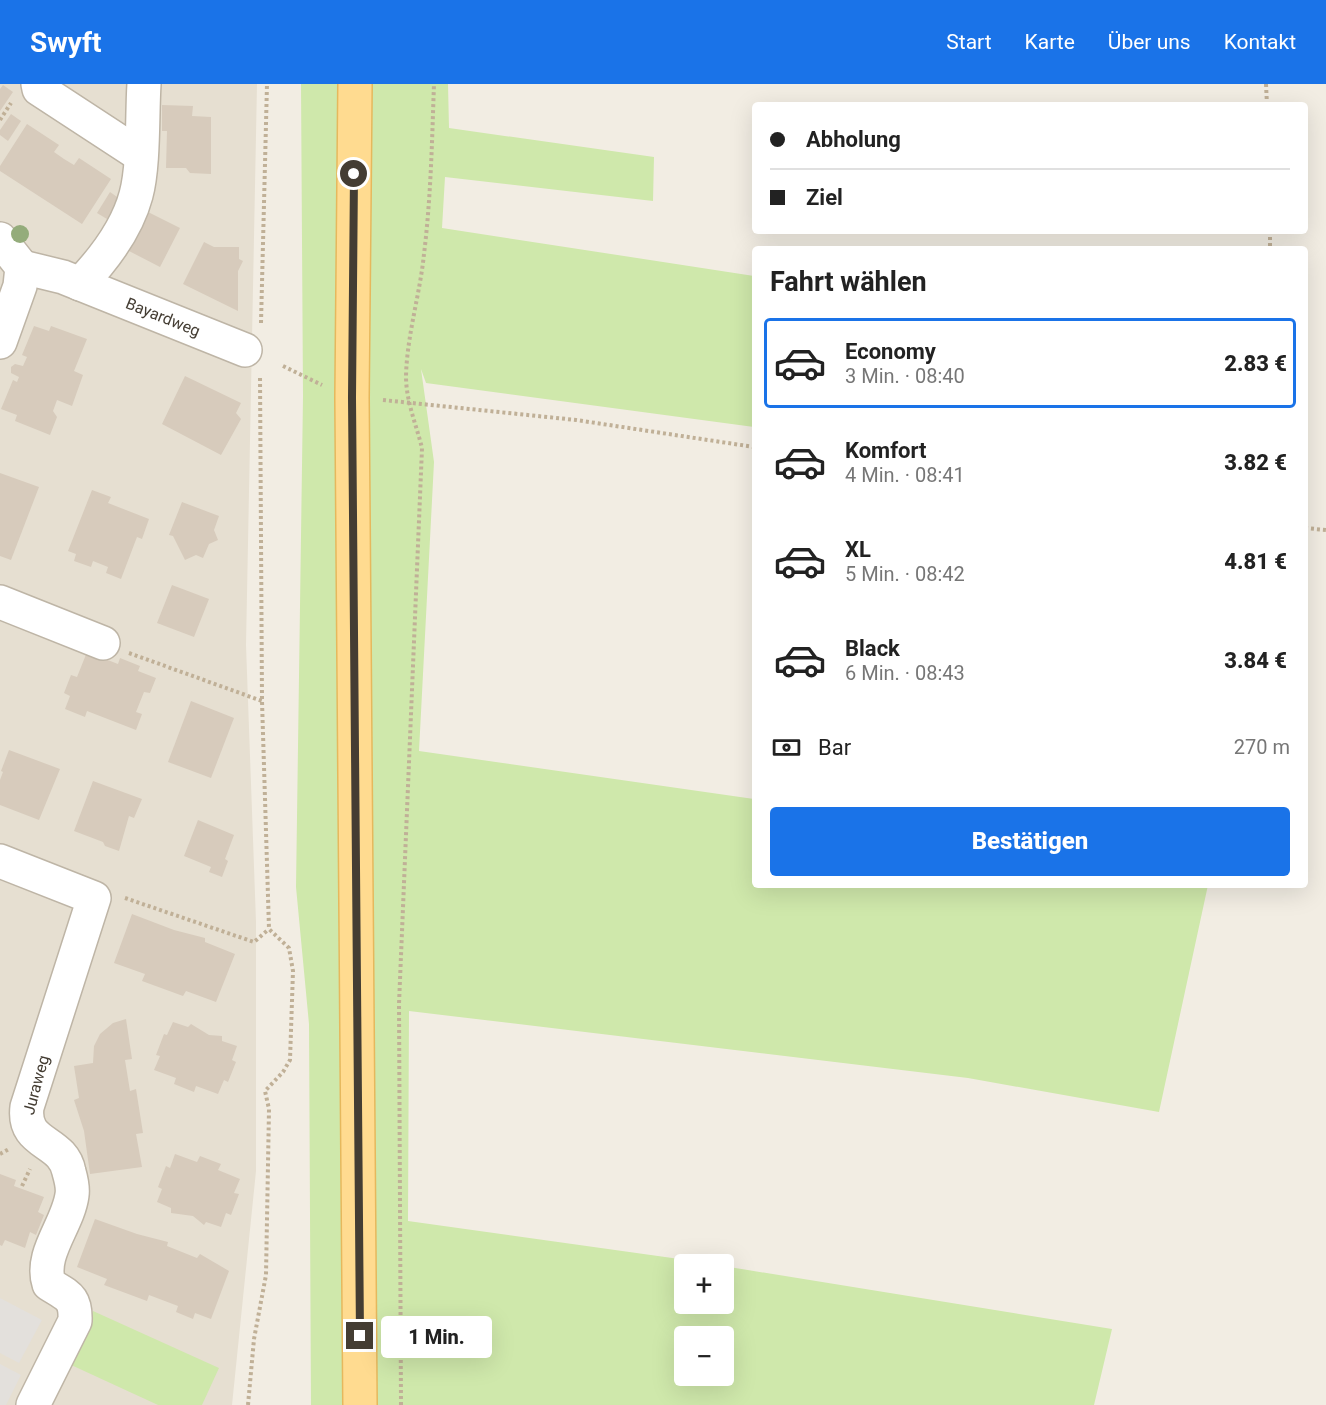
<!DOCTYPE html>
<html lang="de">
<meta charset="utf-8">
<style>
body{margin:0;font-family:Roboto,sans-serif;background:#f6f6f6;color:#222;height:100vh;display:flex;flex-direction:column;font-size:22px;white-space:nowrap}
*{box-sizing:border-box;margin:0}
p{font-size:20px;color:#767676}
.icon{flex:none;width:33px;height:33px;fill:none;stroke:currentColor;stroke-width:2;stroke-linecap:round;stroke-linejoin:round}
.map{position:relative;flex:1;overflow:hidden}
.drawer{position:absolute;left:752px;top:162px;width:556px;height:642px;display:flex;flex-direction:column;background:#fff;border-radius:6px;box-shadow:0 6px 24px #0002}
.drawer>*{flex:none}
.hud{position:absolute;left:752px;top:18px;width:556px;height:132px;border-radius:6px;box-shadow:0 6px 24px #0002;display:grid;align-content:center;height:132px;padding:0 18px;background:#fff}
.tools{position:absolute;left:674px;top:1170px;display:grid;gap:12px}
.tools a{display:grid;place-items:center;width:60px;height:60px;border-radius:6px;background:#fff;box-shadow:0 6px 24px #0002;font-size:30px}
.end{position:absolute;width:27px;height:27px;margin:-14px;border:8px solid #443d33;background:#fff;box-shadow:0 0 0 3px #fff}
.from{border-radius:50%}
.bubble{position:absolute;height:42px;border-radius:6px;background:#fff;box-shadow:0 6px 24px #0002;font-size:20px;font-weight:800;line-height:42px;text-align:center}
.hud b{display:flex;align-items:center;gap:21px;height:57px;font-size:22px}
.hud b+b{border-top:2px solid #e0e0e0}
.hud i{width:15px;height:15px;background:#222}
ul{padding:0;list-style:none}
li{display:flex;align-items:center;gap:18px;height:90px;margin:0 12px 9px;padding:0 6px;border:3px solid transparent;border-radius:6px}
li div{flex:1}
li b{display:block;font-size:22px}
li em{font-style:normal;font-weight:800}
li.on{border-color:#1a73e8}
li>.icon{width:54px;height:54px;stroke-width:1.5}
h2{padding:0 18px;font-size:27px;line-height:72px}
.pay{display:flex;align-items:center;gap:15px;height:66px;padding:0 18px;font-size:22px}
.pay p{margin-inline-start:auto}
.button{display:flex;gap:12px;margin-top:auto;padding:12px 18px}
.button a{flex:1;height:69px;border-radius:6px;background:#1a73e8;color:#fff;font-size:24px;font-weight:800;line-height:69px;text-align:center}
header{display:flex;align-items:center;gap:36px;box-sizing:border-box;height:84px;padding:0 30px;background:#1a73e8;color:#fff}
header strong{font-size:28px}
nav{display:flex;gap:33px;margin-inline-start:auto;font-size:21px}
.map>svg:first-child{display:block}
</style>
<header>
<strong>Swyft</strong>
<nav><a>Start</a><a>Karte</a><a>Über uns</a><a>Kontakt</a></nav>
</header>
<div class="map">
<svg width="1326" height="1321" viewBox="0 0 1326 1321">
<rect width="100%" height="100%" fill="#f2ede3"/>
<path fill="#e6dfd1" d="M 0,0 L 257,0 L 246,561 L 256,838 L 256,1087 L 232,1321 L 0,1321 Z"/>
<g fill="#cfe8ab" fill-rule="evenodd">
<path d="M 301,0 L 448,0 L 449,44 L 654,73 L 653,117 L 445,93 L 442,144 L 754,192 L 754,343 L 426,299 L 421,285 L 434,378 L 419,667 L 754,715 L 754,801 L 1208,801 L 1159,1028 L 968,994 L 409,927 L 408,1137 L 715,1180 L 684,1180 L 684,1220 L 723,1220 L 723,1182 L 1112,1245 L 1094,1321 L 311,1321 L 309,940 L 296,803 L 303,312 ZM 684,1252 L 723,1252 L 723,1292 L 684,1292 Z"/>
<path d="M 93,1227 L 219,1284 L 202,1321 L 158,1321 L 69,1280 Z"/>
</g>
<g fill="#e3e0dc">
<path d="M 0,1214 L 42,1236 L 19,1279 L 0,1269 Z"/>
<path d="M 0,1280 L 21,1291 L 6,1321 L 0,1321 Z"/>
</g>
<g fill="#d7cbbc">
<path d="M 3,1 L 13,8 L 0,27 L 0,5 Z"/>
<path d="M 162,21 L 193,22 L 192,32 L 211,33 L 211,90 L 190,89 L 186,84 L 166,84 L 167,47 L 162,47 Z"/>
<path d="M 11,30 L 21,37 L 8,57 L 0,51 L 0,46 Z"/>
<path d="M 27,40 L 59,61 L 54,68 L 64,75 L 74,81 L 79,74 L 111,95 L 82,140 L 0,87 L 0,82 Z"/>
<path d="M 110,108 L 120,115 L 107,135 L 97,129 Z"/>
<path d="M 148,128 L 180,144 L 160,183 L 129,167 Z"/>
<path d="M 204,158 L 214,163 L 239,163 L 239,175 L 243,177 L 238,187 L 238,227 L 183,200 Z"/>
<path d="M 34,242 L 49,247 L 51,242 L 87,255 L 74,287 L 83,291 L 72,322 L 57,316 L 53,327 L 57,333 L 50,351 L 15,337 L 17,331 L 1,325 L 13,296 L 17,298 L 19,293 L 11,289 L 11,283 L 15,280 L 23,282 L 27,273 L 22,271 Z"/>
<path d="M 185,292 L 241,319 L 236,329 L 241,335 L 221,371 L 162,340 Z"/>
<path d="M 0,389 L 39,403 L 11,476 L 0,472 Z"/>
<path d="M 92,406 L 111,413 L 108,419 L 149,435 L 142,455 L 137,453 L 121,495 L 106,489 L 108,483 L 93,477 L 91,483 L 74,477 L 76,470 L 68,467 Z"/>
<path d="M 182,418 L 219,432 L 214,446 L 218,456 L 209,460 L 203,474 L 196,471 L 185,476 L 173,452 L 169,451 Z"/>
<path d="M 172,501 L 209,515 L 194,553 L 157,539 Z"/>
<path d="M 87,568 L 118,580 L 120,574 L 140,582 L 138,587 L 156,594 L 150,609 L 144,608 L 136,628 L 142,630 L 136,646 L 87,627 L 85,633 L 65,625 L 70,612 L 64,609 L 71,591 L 77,593 Z"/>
<path d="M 191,617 L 234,634 L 211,694 L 168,678 Z"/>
<path d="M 9,666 L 60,685 L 39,736 L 0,721 L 0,696 L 3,688 L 1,687 Z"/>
<path d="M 93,697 L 142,715 L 134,734 L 129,732 L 119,767 L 105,762 L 103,758 L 74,747 Z"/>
<path d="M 198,736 L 234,751 L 225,775 L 228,777 L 222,793 L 209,788 L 211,783 L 184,772 Z"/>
<path d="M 132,830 L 174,846 L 205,854 L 205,858 L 235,870 L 216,918 L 186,907 L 183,912 L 142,897 L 145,890 L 114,879 Z"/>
<path d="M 126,935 L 132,975 L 125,976 L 130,1007 L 136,1005 L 143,1049 L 136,1050 L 142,1083 L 90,1090 L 84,1047 L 74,1016 L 79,1014 L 74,982 L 93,979 L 94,962 L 100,950 L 113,939 Z"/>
<path d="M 173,938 L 188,943 L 191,940 L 209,951 L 222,952 L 222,957 L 237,962 L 232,976 L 236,978 L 228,998 L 224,996 L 218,1010 L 196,1002 L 194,1008 L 174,1000 L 176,994 L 154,986 L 160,972 L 156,971 L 164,950 L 167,951 Z"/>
<path d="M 175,1070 L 197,1078 L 200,1072 L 221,1080 L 218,1086 L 240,1095 L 234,1109 L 239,1110 L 231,1131 L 226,1129 L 221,1143 L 206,1138 L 204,1141 L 193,1132 L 171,1129 L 171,1124 L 157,1118 L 162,1105 L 158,1103 L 166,1082 L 170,1084 Z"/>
<path d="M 0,1090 L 16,1096 L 14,1102 L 44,1113 L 38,1128 L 44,1131 L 36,1151 L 30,1148 L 25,1164 L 5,1156 L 2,1162 L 0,1161 Z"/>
<path d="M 95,1135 L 137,1150 L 168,1158 L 167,1162 L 197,1174 L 200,1170 L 229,1187 L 211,1235 L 195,1229 L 193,1235 L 176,1228 L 178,1222 L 149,1211 L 147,1217 L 104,1201 L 107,1195 L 77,1183 Z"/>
</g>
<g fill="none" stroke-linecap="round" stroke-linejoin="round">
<g stroke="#beb5a6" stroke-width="36">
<g id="minor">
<path d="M 38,0 L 39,5 L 140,71"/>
<path d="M 0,155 L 22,183 L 20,202 L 0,258"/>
<path d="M 22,183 L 63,193 L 245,266"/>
<path d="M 80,200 C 104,175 127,145 136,111 C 144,82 142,31 144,0"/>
<path d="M 0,518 L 103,559"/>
<path d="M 0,777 L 94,814 L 27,1023 C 22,1062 63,1055 69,1088 C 71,1095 73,1105 72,1111 C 68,1141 39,1170 49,1200 C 68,1212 76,1213 75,1237 L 33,1321"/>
</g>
</g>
<g stroke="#e6b85d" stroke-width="36">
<path id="major" d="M 355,0 L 352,314 L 360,1321"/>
</g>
<g stroke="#c0b097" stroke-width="4" stroke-dasharray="3 3" stroke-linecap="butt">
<path d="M 1266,0 L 1267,21"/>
<path d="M 0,36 L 11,19"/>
<path d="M 1270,147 L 1270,165"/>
<path d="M 261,239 L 267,0"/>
<path d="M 283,282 L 322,301"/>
<path d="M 383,316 L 576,336 L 754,363"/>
<path d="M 1305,444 L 1326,446"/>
<path d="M 129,569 L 262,617"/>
<path d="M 125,814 L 254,858 L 269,845"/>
<path d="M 0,1070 L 9,1065"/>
<path d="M 22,1102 L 30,1085"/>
<path d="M 248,1321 L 254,1255 L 266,1191 L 269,1025 L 265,1007 L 283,988 L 290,976 L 293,887 L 289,864 L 269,845 L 262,617 L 260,292"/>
<path d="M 401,1321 L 399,920 L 422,364 C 416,340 406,317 406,292 C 407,251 420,210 424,170 C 431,113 432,56 434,0"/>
</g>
<use href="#minor" stroke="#fff" stroke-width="33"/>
<use href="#major" stroke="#ffdb90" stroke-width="33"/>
</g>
<circle fill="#94ac7b" cx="20" cy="150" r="9"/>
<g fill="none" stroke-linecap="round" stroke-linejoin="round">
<path stroke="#443d33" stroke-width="8" d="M 354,90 L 352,314 L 360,1252"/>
</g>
<g text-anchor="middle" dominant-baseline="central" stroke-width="5" stroke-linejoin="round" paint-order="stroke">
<g font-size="16" fill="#443d33" stroke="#fff">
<text transform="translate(163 233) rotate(22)">Bayardweg</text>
<text transform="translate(36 1001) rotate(-75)">Juraweg</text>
</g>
</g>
</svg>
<div class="tools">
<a>+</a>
<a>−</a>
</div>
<i class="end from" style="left:354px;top:90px"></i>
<i class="end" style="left:360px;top:1252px"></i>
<div class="bubble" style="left:381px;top:1232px;width:111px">1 Min.</div>
<div class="hud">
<b><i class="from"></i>Abholung</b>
<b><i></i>Ziel</b>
</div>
<section class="drawer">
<h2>Fahrt wählen</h2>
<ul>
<li class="on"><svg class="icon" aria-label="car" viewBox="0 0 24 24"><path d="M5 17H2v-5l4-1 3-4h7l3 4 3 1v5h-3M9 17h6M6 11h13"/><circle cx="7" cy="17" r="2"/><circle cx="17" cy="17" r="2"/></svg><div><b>Economy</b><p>3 Min. · 08:40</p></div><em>2.83 €</em></li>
<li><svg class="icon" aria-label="car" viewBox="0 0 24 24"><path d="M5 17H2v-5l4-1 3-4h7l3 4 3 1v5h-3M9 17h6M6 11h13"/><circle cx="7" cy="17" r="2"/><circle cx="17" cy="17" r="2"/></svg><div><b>Komfort</b><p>4 Min. · 08:41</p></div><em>3.82 €</em></li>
<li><svg class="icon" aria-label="car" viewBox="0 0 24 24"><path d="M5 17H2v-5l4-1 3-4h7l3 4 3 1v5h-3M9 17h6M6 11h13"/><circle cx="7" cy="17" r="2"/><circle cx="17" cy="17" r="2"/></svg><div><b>XL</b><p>5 Min. · 08:42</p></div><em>4.81 €</em></li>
<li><svg class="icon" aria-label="car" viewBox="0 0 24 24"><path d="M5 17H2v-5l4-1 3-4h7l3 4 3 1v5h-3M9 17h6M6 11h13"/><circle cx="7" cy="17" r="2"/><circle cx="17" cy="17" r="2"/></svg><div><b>Black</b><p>6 Min. · 08:43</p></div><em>3.84 €</em></li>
</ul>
<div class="pay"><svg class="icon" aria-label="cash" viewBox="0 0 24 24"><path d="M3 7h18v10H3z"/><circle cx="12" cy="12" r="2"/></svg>Bar<p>270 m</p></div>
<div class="button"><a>Bestätigen</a></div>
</section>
</div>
